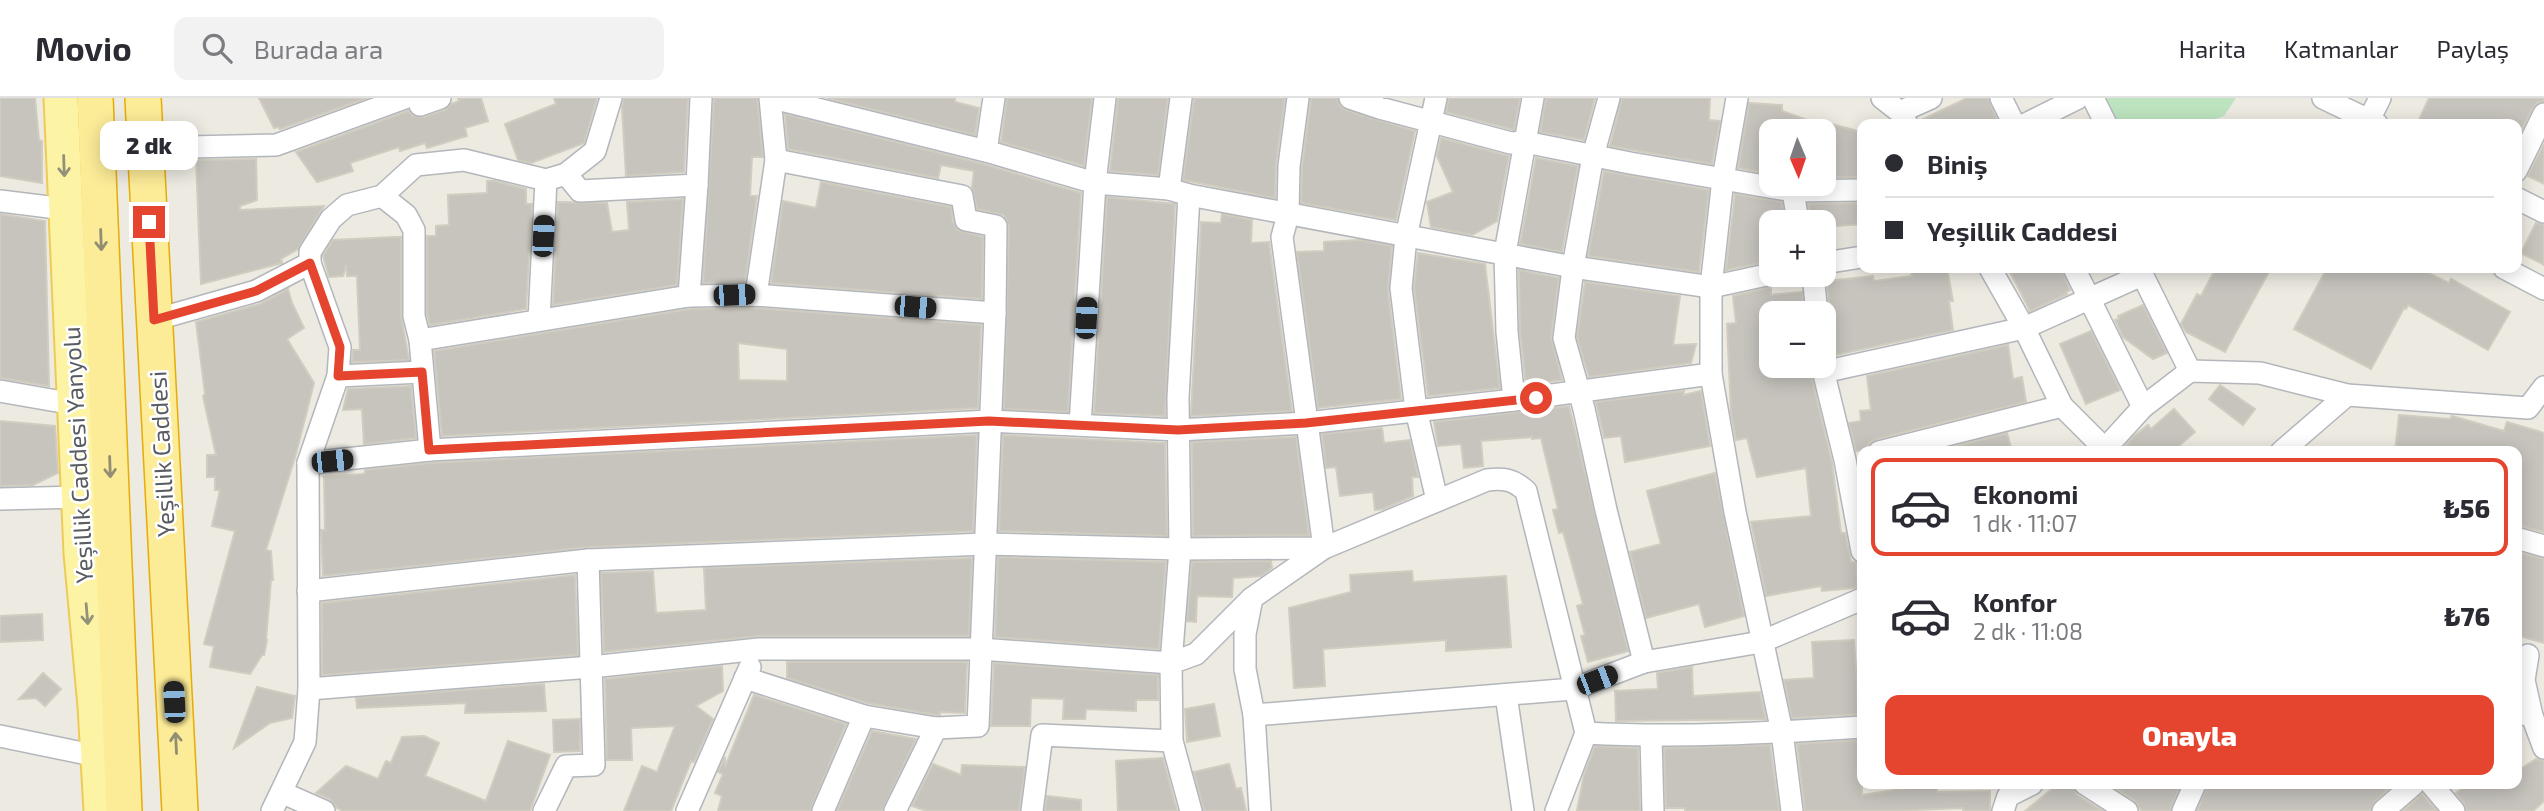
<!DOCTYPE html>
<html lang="tr">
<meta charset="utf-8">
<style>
body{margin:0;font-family:"Exo 2",sans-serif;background:#f2f2f3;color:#2b2b33;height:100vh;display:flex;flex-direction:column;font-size:26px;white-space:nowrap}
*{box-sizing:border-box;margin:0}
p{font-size:23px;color:#7c7c81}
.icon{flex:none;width:38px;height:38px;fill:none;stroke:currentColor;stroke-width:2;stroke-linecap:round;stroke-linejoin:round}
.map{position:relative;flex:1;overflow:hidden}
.details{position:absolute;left:1857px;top:348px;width:665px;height:343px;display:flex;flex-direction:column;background:#fff;border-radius:14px;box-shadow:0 4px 18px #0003}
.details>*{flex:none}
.banner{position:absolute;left:1857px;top:21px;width:665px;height:154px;border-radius:14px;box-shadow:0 4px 18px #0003;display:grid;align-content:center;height:154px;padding:0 28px;background:#fff}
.needle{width:46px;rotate:178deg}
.tools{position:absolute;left:1759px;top:21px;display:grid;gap:14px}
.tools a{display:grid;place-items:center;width:77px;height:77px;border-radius:14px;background:#fff;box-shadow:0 4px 18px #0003;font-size:35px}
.end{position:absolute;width:32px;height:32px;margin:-16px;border:9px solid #e5452e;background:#fff;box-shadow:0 0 0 4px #fff}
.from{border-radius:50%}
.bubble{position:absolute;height:49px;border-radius:14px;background:#fff;box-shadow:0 4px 18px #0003;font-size:23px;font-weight:800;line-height:49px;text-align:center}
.car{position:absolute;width:21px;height:42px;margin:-21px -10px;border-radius:9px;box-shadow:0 0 5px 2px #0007;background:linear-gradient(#222 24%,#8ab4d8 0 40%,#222 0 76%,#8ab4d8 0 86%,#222 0)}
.banner b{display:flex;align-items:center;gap:24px;height:66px;font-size:26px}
.banner b+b{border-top:2px solid #e1e1e2}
.banner i{width:18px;height:18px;background:#2b2b33}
ul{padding:12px 0 0;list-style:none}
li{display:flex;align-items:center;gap:21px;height:98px;margin:0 14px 10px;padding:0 14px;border:4px solid transparent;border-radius:14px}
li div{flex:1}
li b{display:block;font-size:26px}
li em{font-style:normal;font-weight:800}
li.current{border-color:#e5452e}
li>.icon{width:63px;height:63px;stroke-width:1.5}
.button{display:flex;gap:14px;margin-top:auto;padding:14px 28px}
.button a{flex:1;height:80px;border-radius:14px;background:#e5452e;color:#fff;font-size:28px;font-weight:800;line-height:80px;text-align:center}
header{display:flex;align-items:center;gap:42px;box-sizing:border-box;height:98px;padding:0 35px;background:#fff;border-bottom:2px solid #e1e1e2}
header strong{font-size:33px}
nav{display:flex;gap:38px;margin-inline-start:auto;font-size:24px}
.search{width:490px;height:63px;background:#f2f2f3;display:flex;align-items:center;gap:18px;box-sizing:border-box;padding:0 24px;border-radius:14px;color:#7c7c81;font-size:26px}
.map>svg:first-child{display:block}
</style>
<header>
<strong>Movio</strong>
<div class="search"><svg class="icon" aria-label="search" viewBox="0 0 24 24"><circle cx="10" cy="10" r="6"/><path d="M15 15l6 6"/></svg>Burada ara</div>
<nav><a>Harita</a><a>Katmanlar</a><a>Paylaş</a></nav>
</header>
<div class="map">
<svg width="2544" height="713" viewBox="0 0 2544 713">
<rect width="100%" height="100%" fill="#eceae1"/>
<path fill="#bde4bf" d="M 2106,0 L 2236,0 L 2224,18 L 2199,26 L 2119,26 Z"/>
<g fill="#c7c4be" stroke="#d0ccbf" stroke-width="2" fill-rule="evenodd">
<path d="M 0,0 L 35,0 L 39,42 L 42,43 L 42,85 L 0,78 Z"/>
<path d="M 259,0 L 367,0 L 280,31 L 278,29 L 274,30 Z"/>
<path d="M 458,0 L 481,0 L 488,23 L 465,30 L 467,38 L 427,50 L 425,45 L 400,53 L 399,49 L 350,65 L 353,73 L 317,84 L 296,54 L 408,13 L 413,18 L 424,19 L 445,12 L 451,6 L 459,3 Z"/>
<path d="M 554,0 L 597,0 L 584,45 L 531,65 L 518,62 L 505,26 L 556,6 Z"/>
<path d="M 624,0 L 688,0 L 684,74 L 626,78 L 622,9 Z"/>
<path d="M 714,0 L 757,0 L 763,59 L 752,59 L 750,98 L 757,98 L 745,184 L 703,185 Z"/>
<path d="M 827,0 L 955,0 L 955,4 L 979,10 L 975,37 Z"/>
<path d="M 1007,0 L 1092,0 L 1084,68 L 1001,44 Z"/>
<path d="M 1118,0 L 1168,0 L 1158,77 L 1110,73 Z"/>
<path d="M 1194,0 L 1285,0 L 1276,66 L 1275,100 L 1183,82 Z"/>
<path d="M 1311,0 L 1337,0 L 1340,8 L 1346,12 L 1415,33 L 1396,122 L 1301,105 L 1302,69 Z"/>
<path d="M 1449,0 L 1520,0 L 1514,32 L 1446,14 Z"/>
<path d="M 1546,0 L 1595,0 L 1584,42 L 1540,34 Z"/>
<path d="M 1622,0 L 1710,0 L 1709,22 L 1720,23 L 1712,66 L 1610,48 Z"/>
<path d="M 1967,0 L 1988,0 L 1999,26 L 1920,26 L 1919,23 Z"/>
<path d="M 2429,0 L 2544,0 L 2544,3 L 2537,5 L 2533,10 L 2516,42 L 2516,26 L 2417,26 Z"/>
<path d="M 1749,5 L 1782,7 L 1782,13 L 1824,28 L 1824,24 L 1862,34 L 1862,79 L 1824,79 L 1824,33 L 1771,33 L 1771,37 L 1766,37 L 1764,75 L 1738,70 Z"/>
<path d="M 785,16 L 983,66 L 1081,95 L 1068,314 L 1004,311 L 1009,128 L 1004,117 L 977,111 L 972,89 L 974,73 L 941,67 L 938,80 L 788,51 Z"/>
<path d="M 1441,40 L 1509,58 L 1497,123 L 1472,137 L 1431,129 L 1427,104 L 1453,94 L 1437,58 Z"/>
<path d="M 2544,46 L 2544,86 L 2528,78 Z"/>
<path d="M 1536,60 L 1578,68 L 1562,154 L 1520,146 Z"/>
<path d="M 256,61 L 257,102 L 240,108 L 240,112 L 324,108 L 298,151 L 281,161 L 282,165 L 201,186 L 196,62 Z"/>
<path d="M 1604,73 L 1709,92 L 1699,174 L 1588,158 Z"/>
<path d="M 487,83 L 495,83 L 526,91 L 526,106 L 532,106 L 526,211 L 430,227 L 427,216 L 427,138 L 436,138 L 436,128 L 449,127 L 448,97 L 487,95 Z"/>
<path d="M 821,84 L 951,109 L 953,124 L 957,132 L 983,139 L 982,201 L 771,185 L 783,103 L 816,110 Z"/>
<path d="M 1735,96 L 1782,104 L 1785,124 L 1771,124 L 1771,163 L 1726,172 Z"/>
<path d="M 1107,99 L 1175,106 L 1165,318 L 1094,315 Z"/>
<path d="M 683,101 L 677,187 L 553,207 L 558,104 L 607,105 L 612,134 L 629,132 L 627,104 Z"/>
<path d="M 1862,105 L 1862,126 L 1824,129 L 1824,124 L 1811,124 L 1808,106 Z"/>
<path d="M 0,116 L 45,123 L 49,288 L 0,280 Z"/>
<path d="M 1222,116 L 1252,122 L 1251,145 L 1269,144 L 1292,313 L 1191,318 L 1201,124 L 1221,125 Z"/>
<path d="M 2536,125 L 2544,127 L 2544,167 L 2521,155 Z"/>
<path d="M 394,139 L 401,139 L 401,218 L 409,262 L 352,264 L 353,252 L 360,252 L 357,178 L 347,178 L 346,167 L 343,178 L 329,179 L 323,158 L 333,142 Z"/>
<path d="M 1360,142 L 1392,148 L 1388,192 L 1401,301 L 1318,310 L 1297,154 L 1324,153 L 1324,144 Z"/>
<path d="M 1418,155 L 1485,166 L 1500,290 L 1428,298 L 1414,190 Z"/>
<path d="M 1947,170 L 1953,203 L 1949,203 L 1953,232 L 1830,258 L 1825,225 L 1830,214 L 1827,183 L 1873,178 L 1874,183 L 1912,178 L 1911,174 Z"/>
<path d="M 2008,170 L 2061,170 L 2070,192 L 2066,194 L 2067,196 L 2030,213 Z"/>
<path d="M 2216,170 L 2271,170 L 2225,254 L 2186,234 L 2181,226 L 2197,196 L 2201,198 Z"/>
<path d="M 2327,170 L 2418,170 L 2449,185 L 2451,181 L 2510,214 L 2488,252 L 2408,207 L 2406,211 L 2404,210 L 2371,271 L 2294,231 Z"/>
<path d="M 1519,172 L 1559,180 L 1551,239 L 1562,282 L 1526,287 L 1520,233 Z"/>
<path d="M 1585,184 L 1680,198 L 1673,247 L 1696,246 L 1691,265 L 1589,279 L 1577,239 Z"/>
<path d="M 1771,189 L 1771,197 L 1802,194 L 1804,215 L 1771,215 L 1771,225 L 1765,225 L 1770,268 L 1809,268 L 1832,365 L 1841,435 L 1845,435 L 1851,464 L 1856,464 L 1858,489 L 1854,490 L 1822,493 L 1821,488 L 1766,498 L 1751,424 L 1811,418 L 1806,370 L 1757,379 L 1747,340 L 1736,342 L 1731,315 L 1727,226 L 1736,225 L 1733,198 Z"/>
<path d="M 288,191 L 292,205 L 304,230 L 287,241 L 314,285 L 296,356 L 266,452 L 271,453 L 273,482 L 271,482 L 266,542 L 267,542 L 264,557 L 262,557 L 250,576 L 210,569 L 214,548 L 204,546 L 235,433 L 212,428 L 220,392 L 215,392 L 215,379 L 207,379 L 207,357 L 216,357 L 203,298 L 205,296 L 196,224 L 260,206 Z"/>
<path d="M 2143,207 L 2167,255 L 2153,261 L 2123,239 L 2115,222 L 2119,221 L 2118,218 Z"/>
<path d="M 756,210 L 981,227 L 978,310 L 442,338 L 434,253 L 690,211 ZM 738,245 L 787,251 L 787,283 L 739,282 Z"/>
<path d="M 2091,233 L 2120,292 L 2086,306 L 2060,246 Z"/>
<path d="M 2008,247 L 2013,281 L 2022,279 L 2026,304 L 1876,341 L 1869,345 L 1866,352 L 1856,353 L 1849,325 L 1861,323 L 1860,313 L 1871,312 L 1867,278 Z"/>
<path d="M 2220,287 L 2255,311 L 2243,327 L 2209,301 Z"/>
<path d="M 411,288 L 416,340 L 364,346 L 362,311 L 343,312 L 348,291 Z"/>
<path d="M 1684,293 L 1683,297 L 1701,293 L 1710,348 L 1625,364 L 1621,338 L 1604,340 L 1596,304 Z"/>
<path d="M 1569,308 L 1628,553 L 1588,564 L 1581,538 L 1585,537 L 1577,508 L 1583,506 L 1563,434 L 1559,435 L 1553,412 L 1558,411 L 1541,340 L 1532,341 L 1532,339 L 1481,343 L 1483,368 L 1464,370 L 1461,346 L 1438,348 L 1434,324 Z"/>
<path d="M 2174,311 L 2195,334 L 2172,354 L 2121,354 L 2133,339 L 2148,327 L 2151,331 Z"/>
<path d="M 2399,317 L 2450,321 L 2452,318 L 2504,333 L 2507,324 L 2544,335 L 2544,434 L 2516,427 L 2516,354 L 2395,354 Z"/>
<path d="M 0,323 L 55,328 L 58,375 L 33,387 L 0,388 Z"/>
<path d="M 1382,330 L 1384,345 L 1410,342 L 1418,379 L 1412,379 L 1413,398 L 1383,411 L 1375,412 L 1373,394 L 1340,398 L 1336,369 L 1326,370 L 1322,336 Z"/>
<path d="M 2007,335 L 2012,354 L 1935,354 Z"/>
<path d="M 977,337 L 973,433 L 587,449 L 323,478 L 321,432 L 325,432 L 324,379 L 362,376 L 365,375 L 365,372 L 431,365 Z"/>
<path d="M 1003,337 L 1165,345 L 1167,438 L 999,433 Z"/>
<path d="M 1296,339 L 1309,437 L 1193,438 L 1192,344 Z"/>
<path d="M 1715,375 L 1744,518 L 1705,529 L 1699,506 L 1646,520 L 1630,454 L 1661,446 L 1647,393 Z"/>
<path d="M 2516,454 L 2544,461 L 2544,545 L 2516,537 Z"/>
<path d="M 998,459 L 1166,464 L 1159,551 L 995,539 Z"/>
<path d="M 972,460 L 969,538 L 759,538 L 604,554 L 601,475 L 653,473 L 656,515 L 706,512 L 704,470 Z"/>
<path d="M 1271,463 L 1272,470 L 1261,478 L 1233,480 L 1232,499 L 1197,498 L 1196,524 L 1187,523 L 1192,464 Z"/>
<path d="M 1412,473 L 1413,484 L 1506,478 L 1511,549 L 1446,553 L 1446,542 L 1323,551 L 1325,588 L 1294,590 L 1289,510 L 1351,494 L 1350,477 Z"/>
<path d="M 575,477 L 578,557 L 322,577 L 322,505 Z"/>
<path d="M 42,516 L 43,542 L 0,544 L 0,518 Z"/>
<path d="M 1854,542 L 1858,600 L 1862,599 L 1862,616 L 1792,620 L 1784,582 L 1814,580 L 1812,544 Z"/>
<path d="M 787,564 L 967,564 L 965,615 L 940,614 L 940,617 L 936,617 L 867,605 L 787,580 Z"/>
<path d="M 994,565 L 1158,577 L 1158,602 L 1136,602 L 1136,613 L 1086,611 L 1085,621 L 1063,621 L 1064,601 L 1031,600 L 1030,628 L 991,628 Z"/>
<path d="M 722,568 L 723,593 L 696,608 L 713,621 L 694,664 L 691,663 L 671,713 L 624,713 L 642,668 L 657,674 L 675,628 L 631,630 L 632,662 L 607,662 L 605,581 Z"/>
<path d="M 1692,569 L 1693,598 L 1760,594 L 1766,621 L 1616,623 L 1615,593 L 1658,591 L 1657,575 Z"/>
<path d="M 43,575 L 61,591 L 45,608 L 36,600 L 19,601 Z"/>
<path d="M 544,586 L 546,613 L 465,615 L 466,605 L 357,610 L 356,600 Z"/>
<path d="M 257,589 L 295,598 L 292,620 L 270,625 L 234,650 Z"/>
<path d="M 754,597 L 846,626 L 810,713 L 718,713 L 722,698 L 715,695 L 723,676 L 718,674 L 725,659 L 725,669 Z"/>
<path d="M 1214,606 L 1220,638 L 1187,644 L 1185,611 Z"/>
<path d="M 580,621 L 580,653 L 554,654 L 553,622 Z"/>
<path d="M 872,633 L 916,641 L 882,713 L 837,713 Z"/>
<path d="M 424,638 L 439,645 L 425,678 L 486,703 L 508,643 L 550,657 L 530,713 L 343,713 L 337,710 L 330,701 L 316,695 L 346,668 L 378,681 L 386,663 L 391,665 L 402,639 Z"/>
<path d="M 1862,642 L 1862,697 L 1914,689 L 1937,689 L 1937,694 L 1990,693 L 1990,713 L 1963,713 L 1963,710 L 1891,713 L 1805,713 L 1797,646 Z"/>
<path d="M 1770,647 L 1779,713 L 1685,713 L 1685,710 L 1666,710 L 1664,650 Z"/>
<path d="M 1595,648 L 1638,650 L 1640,713 L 1577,713 L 1584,677 Z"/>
<path d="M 1163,660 L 1177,713 L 1118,713 L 1116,663 Z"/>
<path d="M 2536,661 L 2544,663 L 2544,703 L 2533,713 L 2467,713 L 2464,705 L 2456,695 L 2468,686 L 2516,686 L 2516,674 Z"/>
<path d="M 933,666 L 961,677 L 962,667 L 1025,669 L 1019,713 L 927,713 L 912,708 Z"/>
<path d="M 1229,666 L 1236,691 L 1241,690 L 1246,713 L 1204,713 L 1194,674 Z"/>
<path d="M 2058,686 L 2072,686 L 2077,697 L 2103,713 L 2025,713 Z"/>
<path d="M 2109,686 L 2181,686 L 2170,713 L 2142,713 L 2134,702 Z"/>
<path d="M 2208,686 L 2378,686 L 2390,689 L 2374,704 L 2370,713 L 2197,713 Z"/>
<path d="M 2422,696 L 2437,713 L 2403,713 Z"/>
<path d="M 1047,698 L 1081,702 L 1081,713 L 1045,713 Z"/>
</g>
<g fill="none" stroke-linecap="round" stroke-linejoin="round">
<g stroke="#b3b6bb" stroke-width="24">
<g id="minor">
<path d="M 420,0 L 420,7 L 440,0"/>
<path d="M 770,0 L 776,62 L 962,98 L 966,122 L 996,128 L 995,215 L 978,628 L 936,630 L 895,713"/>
<path d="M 773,0 L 986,53 L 1095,85 L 1169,91"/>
<path d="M 1181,0 L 1169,91 L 1189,97 L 1178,300 L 1180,451 L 1171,565 L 1172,643 L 1191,713"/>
<path d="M 1350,0 L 1380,10 L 1511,45 L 1525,44 L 1630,65 L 1793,93 L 1798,124"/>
<path d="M 1436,0 L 1406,139 L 1401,190 L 1416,312 L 1437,402"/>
<path d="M 1609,0 L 1593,58 L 1574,163 L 1564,240 L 1584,311 L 1606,412 L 1644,564"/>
<path d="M 1737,0 L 1723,81 L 1711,189 L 1711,276 L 1735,414 L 1782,634 L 1792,713"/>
<path d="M 1882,0 L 1900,14 L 1907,26"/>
<path d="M 2001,0 L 2014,26"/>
<path d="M 2093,0 L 2106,26"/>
<path d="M 2323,0 L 2377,26"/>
<path d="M 1900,14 L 1931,0"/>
<path d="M 2026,26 L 2078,0"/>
<path d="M 2367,26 L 2380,0"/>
<path d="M 145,50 L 276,47 L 405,0"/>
<path d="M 986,53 L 994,0"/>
<path d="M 2516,73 L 2544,16"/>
<path d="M 566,76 L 580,93 L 697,87 L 701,0"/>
<path d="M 1793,93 L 1862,92"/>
<path d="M 1189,97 L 1573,169 L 1711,189 L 1771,176"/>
<path d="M 382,98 L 406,117 L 414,132 L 414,218 L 420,242"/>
<path d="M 2516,100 L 2544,114"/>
<path d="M 0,103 L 65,111"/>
<path d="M 1824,165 L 1862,159"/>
<path d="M 1990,170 L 2024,230 L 2062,308 L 2108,354"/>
<path d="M 2074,170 L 2143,309"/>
<path d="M 2139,170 L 2190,273"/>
<path d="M 2504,170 L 2544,191"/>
<path d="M 1813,177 L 1817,215"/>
<path d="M 756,197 L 776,62"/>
<path d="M 689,198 L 697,87"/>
<path d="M 154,222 L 256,193 L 310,165 L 310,154 L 331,121 L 347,107 L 382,98 L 416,67 L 464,62 L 546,82 L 566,76 L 595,53 L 611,0"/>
<path d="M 539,222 L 546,82"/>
<path d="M 1822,268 L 1845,362 L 1862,453"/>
<path d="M 1823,274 L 2024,230 L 2142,177"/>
<path d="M 338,278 L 422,274"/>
<path d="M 0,293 L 74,306"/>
<path d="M 1514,302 L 1507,234 L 1505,155 L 1533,0"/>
<path d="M 1080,327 L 1095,85 L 1105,0"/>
<path d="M 430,352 L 420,242 L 689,198 L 756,197 L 995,215"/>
<path d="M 1879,354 L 2062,308"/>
<path d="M 2102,354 L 2143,309 L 2190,273 L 2260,275 L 2347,297 L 2528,310 L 2544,289"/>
<path d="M 2281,354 L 2347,297"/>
<path d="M 308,365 L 430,352 L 989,323 L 1178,332 L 1306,325 L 1514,302 L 1711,276"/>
<path d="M 0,401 L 79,399"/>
<path d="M 2516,440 L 2544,448"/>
<path d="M 308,493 L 588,462 L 985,446 L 1180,451 L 1324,450 L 1282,139 L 1288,117 L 1289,68 L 1298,0"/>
<path d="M 1252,500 L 1245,536 L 1245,571 L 1254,617 L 1260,713"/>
<path d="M 2528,557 L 2524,582 L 2532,618"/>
<path d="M 745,580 L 864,618 L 936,630"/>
<path d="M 309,591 L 591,569 L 759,551 L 980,551 L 1171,565 L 1196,556 L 1252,500 L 1324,450 L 1487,382 C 1503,380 1513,381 1526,393 L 1586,635 L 1556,713"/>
<path d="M 1506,597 L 1523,713"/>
<path d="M 2519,615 L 2532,618 L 2544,650"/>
<path d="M 1254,617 L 1573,591 L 1644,564 L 1761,544 L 1862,501"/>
<path d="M 1586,635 C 1678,640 1770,635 1862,629"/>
<path d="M 0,638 L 97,658"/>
<path d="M 1651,639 L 1653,713"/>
<path d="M 2085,686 L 2127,713"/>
<path d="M 2431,686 L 2454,713"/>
<path d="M 283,695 L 324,713"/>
<path d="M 272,713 L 305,644 L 309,591 L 308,365 L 338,278 L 340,249 L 310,165"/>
<path d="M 544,713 L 566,668 L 594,667 L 588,462"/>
<path d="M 687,713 L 750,569"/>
<path d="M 823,713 L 864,618"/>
<path d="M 1032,713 L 1042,637 L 1172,643"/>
<path d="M 2003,713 L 2008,698 L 2032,686"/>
<path d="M 2183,713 L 2195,686"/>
<path d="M 2383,713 L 2414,686"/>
</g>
</g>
<g stroke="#eecb58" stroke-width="37">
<path id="primary" d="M 61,0 L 81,455 L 95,608 L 101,713"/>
</g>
<g stroke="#e7ac05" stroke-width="38">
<g id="trunk">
<path d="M 95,0 L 124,713"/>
<path d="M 143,0 L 180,713"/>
</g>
</g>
<use href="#minor" stroke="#fff" stroke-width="21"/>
<use href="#primary" stroke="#fdf3a5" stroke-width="33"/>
<use href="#trunk" stroke="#fceb97" stroke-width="35"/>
</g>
<defs><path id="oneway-shaft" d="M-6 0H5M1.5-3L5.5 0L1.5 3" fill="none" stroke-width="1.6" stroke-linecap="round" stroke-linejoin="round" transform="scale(1.75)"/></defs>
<g stroke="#929179">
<use href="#oneway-shaft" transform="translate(64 68) rotate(88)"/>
<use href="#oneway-shaft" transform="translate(87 516) rotate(85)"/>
</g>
<g stroke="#928e74">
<use href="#oneway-shaft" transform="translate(101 142) rotate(88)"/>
<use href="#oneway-shaft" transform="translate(110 369) rotate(88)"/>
<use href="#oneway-shaft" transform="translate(176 645) rotate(-93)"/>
</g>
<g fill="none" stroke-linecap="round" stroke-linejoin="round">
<path stroke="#e5452e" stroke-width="9" d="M 149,124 L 154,222 L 256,193 L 310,165 L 340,249 L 338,278 L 422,274 L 429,352 L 989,323 L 1178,332 L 1306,325 L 1536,300"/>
</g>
<g text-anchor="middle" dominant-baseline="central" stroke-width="5" stroke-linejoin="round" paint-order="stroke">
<g font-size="24" fill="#595c61" stroke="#fff">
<text transform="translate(161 356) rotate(-93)">Yeşillik Caddesi</text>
<text transform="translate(77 357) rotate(-93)">Yeşillik Caddesi Yanyolu</text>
</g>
</g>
</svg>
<div class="tools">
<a><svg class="needle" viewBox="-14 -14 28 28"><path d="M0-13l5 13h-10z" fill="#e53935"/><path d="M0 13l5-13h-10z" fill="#7c7c81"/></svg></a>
<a>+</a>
<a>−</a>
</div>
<i class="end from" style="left:1536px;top:300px"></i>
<i class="end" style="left:149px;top:124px"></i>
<div class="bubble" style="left:100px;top:23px;width:98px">2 dk</div>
<i class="car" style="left:543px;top:138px;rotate:3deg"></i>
<i class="car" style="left:734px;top:197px;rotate:88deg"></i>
<i class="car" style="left:915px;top:209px;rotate:95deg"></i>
<i class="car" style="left:1086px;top:220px;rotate:3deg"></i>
<i class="car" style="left:332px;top:363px;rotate:84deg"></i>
<i class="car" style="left:1597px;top:582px;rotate:69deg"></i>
<i class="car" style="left:174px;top:604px;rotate:357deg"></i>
<div class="banner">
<b><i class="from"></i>Biniş</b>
<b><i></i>Yeşillik Caddesi</b>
</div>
<section class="details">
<ul>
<li class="current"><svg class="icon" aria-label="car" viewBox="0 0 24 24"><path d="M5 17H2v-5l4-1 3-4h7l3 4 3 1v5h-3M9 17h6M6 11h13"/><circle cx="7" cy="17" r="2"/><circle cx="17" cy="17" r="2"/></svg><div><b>Ekonomi</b><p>1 dk · 11:07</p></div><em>₺56</em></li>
<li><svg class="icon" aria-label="car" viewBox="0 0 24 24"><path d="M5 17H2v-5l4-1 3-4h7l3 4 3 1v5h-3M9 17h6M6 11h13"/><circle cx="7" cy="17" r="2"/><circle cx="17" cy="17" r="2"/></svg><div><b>Konfor</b><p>2 dk · 11:08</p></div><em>₺76</em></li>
</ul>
<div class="button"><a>Onayla</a></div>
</section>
</div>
